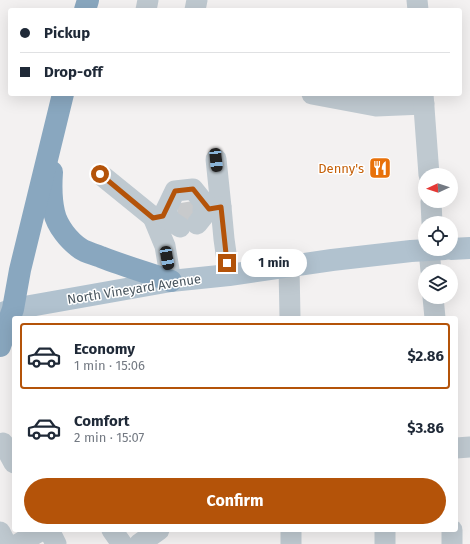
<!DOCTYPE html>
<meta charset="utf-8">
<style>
body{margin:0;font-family:"Fira Sans",sans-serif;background:#f2f2f3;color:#1f2937;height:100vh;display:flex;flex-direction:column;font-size:15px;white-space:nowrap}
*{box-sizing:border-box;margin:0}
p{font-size:13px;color:#747a83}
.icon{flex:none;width:22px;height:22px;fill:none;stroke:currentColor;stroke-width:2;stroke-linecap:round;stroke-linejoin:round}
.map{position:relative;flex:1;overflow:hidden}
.panel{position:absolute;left:12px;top:316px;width:446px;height:216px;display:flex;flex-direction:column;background:#fff;border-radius:4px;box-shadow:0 4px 16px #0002}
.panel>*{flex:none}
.guide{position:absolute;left:8px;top:8px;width:454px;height:88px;border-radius:4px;box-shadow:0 4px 16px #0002;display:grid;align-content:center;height:88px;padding:0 12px;background:#fff}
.needle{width:26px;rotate:267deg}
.tools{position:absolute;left:418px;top:168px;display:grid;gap:8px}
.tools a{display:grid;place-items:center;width:40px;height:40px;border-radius:50%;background:#fff;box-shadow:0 4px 16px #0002;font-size:20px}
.end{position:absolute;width:18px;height:18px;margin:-9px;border:5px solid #b45309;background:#fff;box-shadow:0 0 0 2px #fff}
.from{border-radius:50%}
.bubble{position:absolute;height:28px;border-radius:14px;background:#fff;box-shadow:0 4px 16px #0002;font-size:13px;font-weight:700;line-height:28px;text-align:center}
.car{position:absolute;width:12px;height:24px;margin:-12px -6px;border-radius:5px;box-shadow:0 0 3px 1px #0007;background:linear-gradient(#222 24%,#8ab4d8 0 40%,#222 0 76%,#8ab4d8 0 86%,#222 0)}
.guide b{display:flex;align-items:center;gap:14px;height:38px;font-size:15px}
.guide b+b{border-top:1px solid #e0e1e3}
.guide i{width:10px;height:10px;background:#1f2937}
ul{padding:7px 0 0;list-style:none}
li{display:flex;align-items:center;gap:12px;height:66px;margin:0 8px 6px;padding:0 4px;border:2px solid transparent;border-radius:4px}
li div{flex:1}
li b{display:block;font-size:15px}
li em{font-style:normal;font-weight:700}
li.on{border-color:#b45309}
li>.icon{width:36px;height:36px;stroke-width:1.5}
.primary-button{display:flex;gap:8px;margin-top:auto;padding:8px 12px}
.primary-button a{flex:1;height:46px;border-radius:24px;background:#b45309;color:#fff;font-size:16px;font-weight:700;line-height:46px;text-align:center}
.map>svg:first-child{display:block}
</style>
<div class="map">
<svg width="470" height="544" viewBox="0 0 470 544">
<rect width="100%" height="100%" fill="#f3f1f1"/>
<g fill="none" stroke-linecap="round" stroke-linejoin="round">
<path stroke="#c8cacc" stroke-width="21" stroke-dasharray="21 10" stroke-linecap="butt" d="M 178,214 L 196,211"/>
<g stroke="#bfc9d0" stroke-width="21">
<path d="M 417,0 L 418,10"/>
<path d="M 146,10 L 148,0"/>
<path d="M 195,10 L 197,0"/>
<path d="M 312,94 L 376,106 L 424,104"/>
<path d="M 423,94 L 429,175"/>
<path d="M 216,159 L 221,207"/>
<path d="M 100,174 L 153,217"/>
<path d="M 431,201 L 432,223"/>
<path d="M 203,210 L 221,207 L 224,239 L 229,275"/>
<path d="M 168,215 L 153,217 L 165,246 L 171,281"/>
<path d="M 180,227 L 163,216 L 175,191 L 193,189 L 209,209 L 197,224"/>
<path d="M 429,250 L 431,271"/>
<path d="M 289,266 L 290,318"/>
<path d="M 433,297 L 435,318"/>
<path d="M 0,445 L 3,443 L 14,463"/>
<path d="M 456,448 L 470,447"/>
<path d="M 49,530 L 56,544"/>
<path d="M 112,530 L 122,544"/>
<path d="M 291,530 L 291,544"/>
<path d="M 385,530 L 385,544"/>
<path d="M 452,530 L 452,544"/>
<path d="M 0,532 L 6,544"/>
<path d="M 18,544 L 42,530"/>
<path d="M 139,544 L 159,530"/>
</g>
<g stroke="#b1c2cf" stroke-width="22">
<path d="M 451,249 L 470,248"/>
<path d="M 0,314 L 13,309 L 171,281 L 229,275 L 332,260 L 411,251 L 445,249"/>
</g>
<g stroke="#89a7bf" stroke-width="22">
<path d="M 85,10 L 88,0"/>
<path d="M 52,172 C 51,186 51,199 54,212 C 57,226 69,241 81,249 C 87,253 95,254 101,257 C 124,266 148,273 171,281"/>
<path d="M 0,346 L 13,309 L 20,270 L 63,94"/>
</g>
</g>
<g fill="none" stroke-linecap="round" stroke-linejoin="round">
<path stroke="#b45309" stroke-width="5" d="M 100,174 L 153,218 L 163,216 L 175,191 L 193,189 L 209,209 L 221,207 L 227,263"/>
</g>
<defs>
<g id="restaurant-square" transform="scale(1.15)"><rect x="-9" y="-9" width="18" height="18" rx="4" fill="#e8710a" stroke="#fff"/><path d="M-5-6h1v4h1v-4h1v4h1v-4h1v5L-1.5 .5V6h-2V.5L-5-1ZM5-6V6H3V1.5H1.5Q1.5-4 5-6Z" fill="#fff"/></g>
</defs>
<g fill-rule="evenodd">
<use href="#restaurant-square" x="380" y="168"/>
</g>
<g text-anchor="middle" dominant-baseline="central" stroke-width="3" stroke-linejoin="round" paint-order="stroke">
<g font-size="13" fill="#c56008" stroke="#fff" text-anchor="end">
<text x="364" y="168">Denny's</text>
</g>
<g font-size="13" fill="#49565f" stroke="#fff">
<text transform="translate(134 289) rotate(-9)">North Vineyard Avenue</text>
</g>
</g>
</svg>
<div class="tools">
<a><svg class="needle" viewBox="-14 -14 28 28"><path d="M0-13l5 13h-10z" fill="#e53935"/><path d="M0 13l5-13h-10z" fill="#747a83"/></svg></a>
<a><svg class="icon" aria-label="locate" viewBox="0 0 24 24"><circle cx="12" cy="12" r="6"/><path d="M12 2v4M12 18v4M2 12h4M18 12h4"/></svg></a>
<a><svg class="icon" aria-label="layers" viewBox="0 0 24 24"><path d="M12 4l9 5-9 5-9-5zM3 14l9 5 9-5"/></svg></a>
</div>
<i class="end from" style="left:100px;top:174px"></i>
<i class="end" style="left:227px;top:263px"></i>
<div class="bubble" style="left:241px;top:249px;width:66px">1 min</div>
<i class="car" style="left:216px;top:160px;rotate:174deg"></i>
<i class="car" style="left:167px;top:258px;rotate:170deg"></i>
<div class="guide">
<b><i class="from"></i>Pickup</b>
<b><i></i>Drop-off</b>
</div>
<section class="panel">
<ul>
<li class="on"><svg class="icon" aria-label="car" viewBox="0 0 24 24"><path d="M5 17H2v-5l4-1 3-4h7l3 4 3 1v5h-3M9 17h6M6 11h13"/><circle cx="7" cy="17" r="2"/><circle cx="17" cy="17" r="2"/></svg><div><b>Economy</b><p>1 min · 15:06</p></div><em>$2.86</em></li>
<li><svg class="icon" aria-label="car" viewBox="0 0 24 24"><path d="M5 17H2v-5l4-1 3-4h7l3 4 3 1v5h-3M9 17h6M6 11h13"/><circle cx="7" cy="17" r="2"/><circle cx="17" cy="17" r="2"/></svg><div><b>Comfort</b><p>2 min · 15:07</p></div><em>$3.86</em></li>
</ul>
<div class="primary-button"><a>Confirm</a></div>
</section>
</div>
